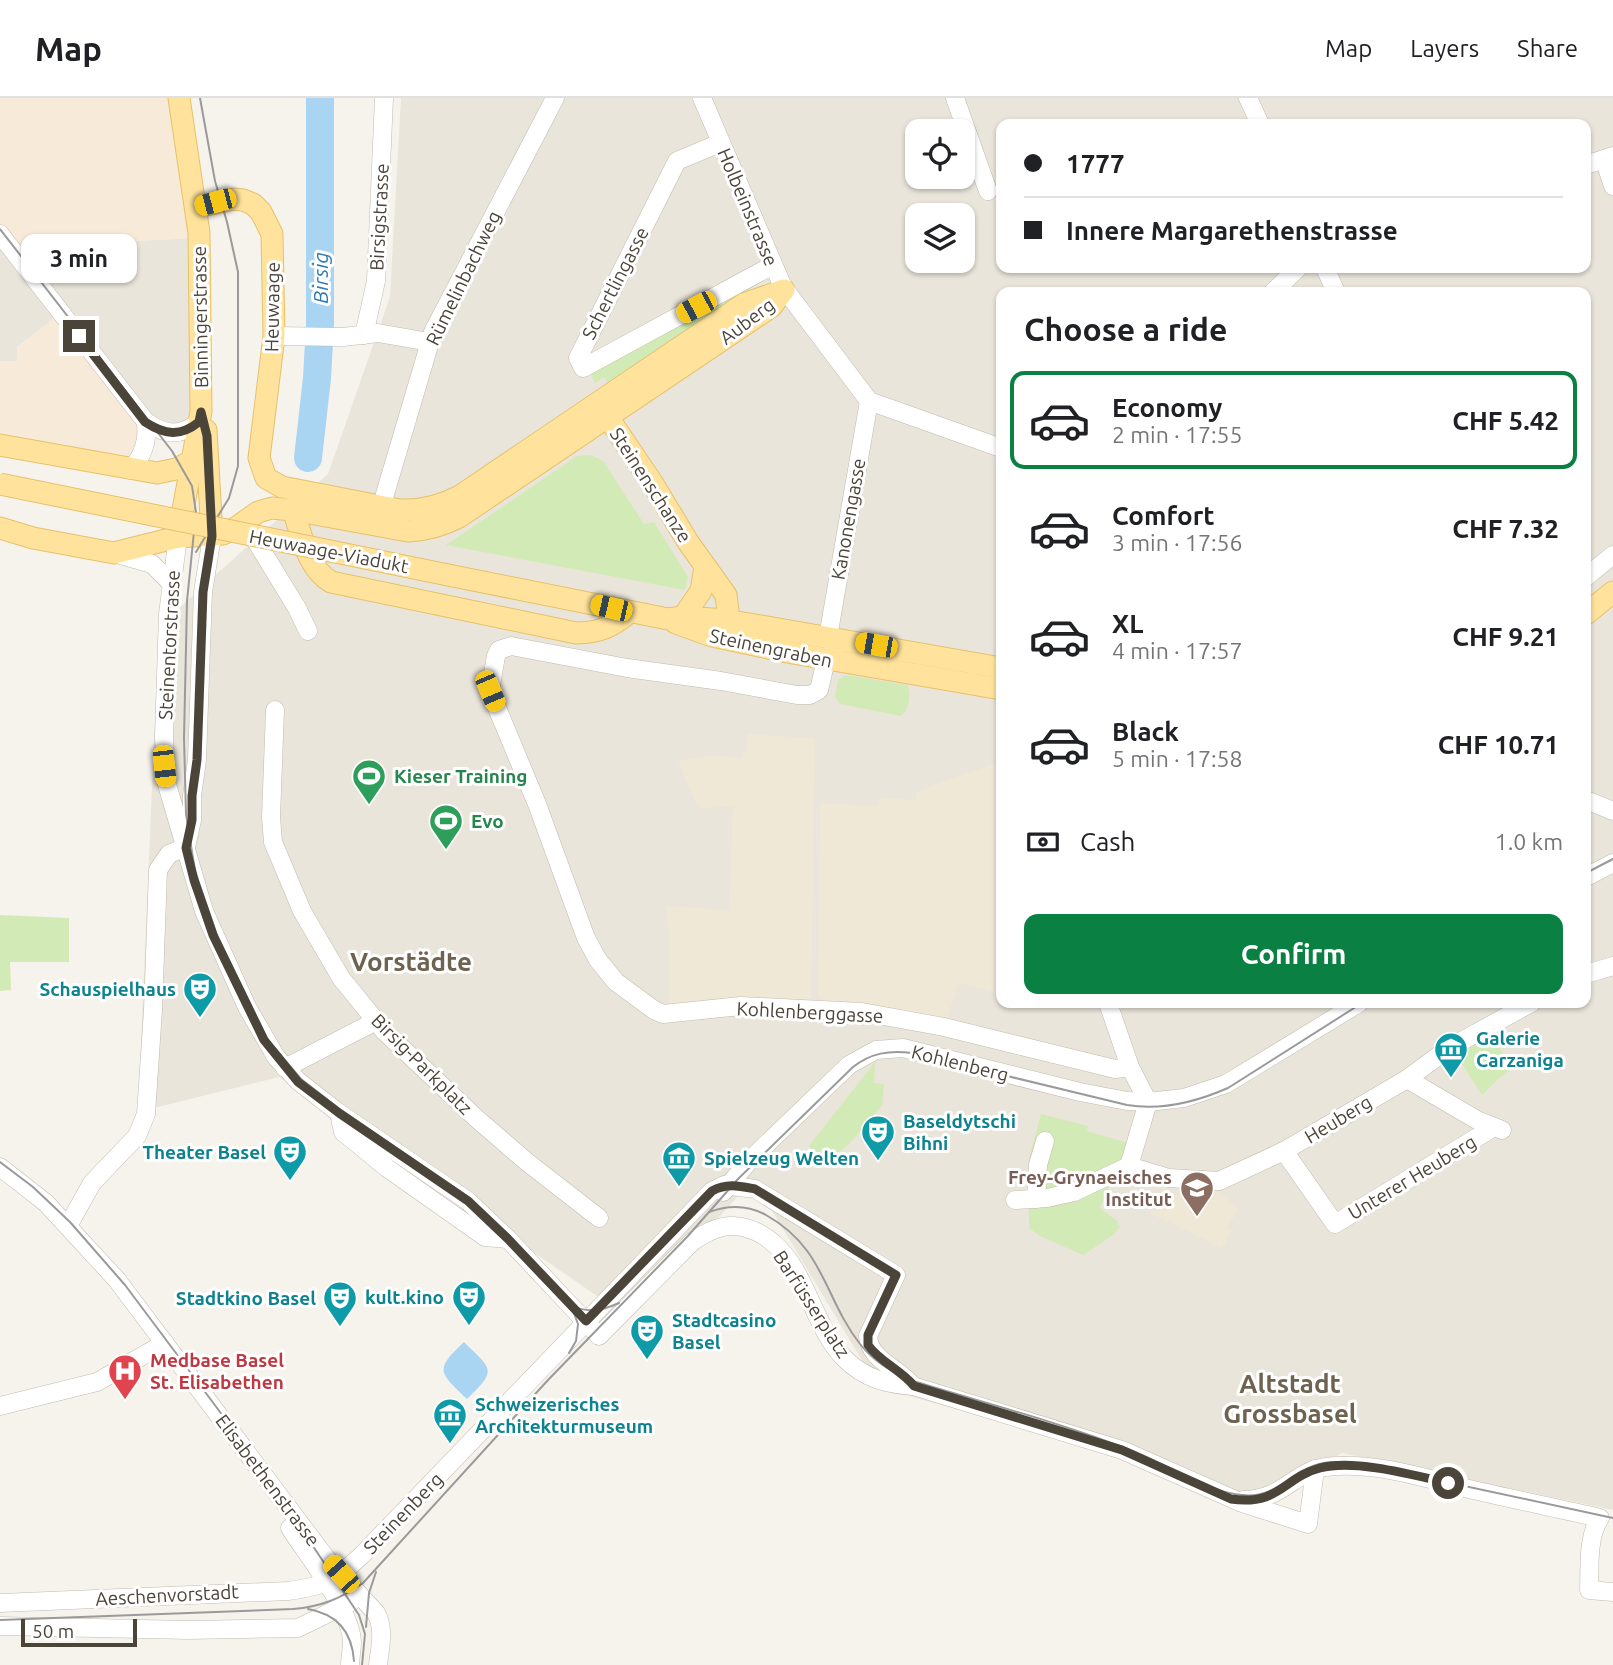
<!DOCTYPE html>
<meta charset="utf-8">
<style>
body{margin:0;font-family:Ubuntu,sans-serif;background:#f6f6f6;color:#202124;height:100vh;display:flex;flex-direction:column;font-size:26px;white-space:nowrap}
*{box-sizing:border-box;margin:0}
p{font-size:23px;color:#757577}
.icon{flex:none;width:38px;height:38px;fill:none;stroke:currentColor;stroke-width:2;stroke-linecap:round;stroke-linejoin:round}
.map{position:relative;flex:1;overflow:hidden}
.sheet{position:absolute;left:996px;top:189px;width:595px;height:721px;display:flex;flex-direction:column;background:#fff;border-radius:14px;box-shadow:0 2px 5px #0004}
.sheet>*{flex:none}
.banner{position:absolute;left:996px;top:21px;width:595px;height:154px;border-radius:14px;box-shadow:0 2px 5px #0004;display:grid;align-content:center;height:154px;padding:0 28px;background:#fff}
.buttons{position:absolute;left:905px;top:21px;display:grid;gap:14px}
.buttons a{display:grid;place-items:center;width:70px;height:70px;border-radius:14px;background:#fff;box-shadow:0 2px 5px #0004;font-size:35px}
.scale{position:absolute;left:21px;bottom:18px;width:116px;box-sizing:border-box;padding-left:7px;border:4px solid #4b4439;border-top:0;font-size:19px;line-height:24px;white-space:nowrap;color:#4b4439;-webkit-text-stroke:5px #fff;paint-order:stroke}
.end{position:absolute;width:32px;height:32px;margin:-16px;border:9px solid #4b4439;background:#fff;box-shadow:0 0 0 4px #fff}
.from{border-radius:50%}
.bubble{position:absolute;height:49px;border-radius:14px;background:#fff;box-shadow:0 2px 5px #0004;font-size:23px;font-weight:600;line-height:49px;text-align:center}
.car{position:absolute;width:21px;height:42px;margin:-21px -10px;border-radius:9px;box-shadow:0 0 5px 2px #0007;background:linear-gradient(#f5c518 24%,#345 0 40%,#f5c518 0 76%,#345 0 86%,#f5c518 0)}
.banner b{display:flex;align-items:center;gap:24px;height:66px;font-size:26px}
.banner b+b{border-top:2px solid #e0e0e0}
.banner i{width:18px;height:18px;background:#202124}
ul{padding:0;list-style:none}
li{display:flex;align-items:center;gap:21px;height:98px;margin:0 14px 10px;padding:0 14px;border:4px solid transparent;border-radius:14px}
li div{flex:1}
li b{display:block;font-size:26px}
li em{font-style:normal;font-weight:600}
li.current{border-color:#0b8043}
li>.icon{width:63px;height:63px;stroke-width:1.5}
h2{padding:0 28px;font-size:32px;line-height:84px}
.pay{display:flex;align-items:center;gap:18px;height:77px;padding:0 28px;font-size:26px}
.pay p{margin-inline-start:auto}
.button{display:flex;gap:14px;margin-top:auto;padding:14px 28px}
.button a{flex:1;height:80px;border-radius:14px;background:#0b8043;color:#fff;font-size:28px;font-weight:600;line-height:80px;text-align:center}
header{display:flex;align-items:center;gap:42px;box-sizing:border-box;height:98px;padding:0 35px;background:#fff;border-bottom:2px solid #e0e0e0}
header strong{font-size:33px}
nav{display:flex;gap:38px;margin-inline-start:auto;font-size:24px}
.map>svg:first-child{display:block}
</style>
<header>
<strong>Map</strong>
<nav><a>Map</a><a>Layers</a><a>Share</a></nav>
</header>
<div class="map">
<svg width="1613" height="1567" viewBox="0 0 1613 1567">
<rect width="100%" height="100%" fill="#f6f3ec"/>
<g fill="#eae5da" fill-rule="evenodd">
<path d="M 401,0 L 1613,0 L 1613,1412 L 1342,1355 L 1238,1413 L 1105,1354 L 878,1289 L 753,1081 L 629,1220 L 279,979 L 138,1014 L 159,528 L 328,376 L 390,199 ZM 1001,26 L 1586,26 L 1586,170 L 1001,170 ZM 917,33 L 962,33 L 962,79 L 917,79 ZM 917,117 L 962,117 L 962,163 L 917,163 ZM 1001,194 L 1586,194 L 1586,905 L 1001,905 Z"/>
<path d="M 192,140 L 194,319 L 168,332 L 47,226 L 17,249 L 18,263 L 0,263 L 0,149 L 37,154 L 50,144 L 76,142 L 77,146 Z"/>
</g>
<g fill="#f7ead8">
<path d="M 0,0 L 173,0 L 192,140 L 77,146 L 76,142 L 50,144 L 17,171 L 0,149 Z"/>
<path d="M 60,211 L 147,322 L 134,363 L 0,342 L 0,263 L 17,263 L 17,250 L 47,226 Z"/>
</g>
<g fill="#efe8d6">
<path d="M 747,636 L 815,640 L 811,900 L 808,903 L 669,906 L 669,833 L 665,808 L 729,812 L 733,709 L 698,710 L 678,663 L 707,658 L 743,659 L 743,655 L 746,655 Z"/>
<path d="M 1001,663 L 1001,895 L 958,885 L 947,922 L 825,905 L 818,899 L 820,705 L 878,708 L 879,700 L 916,702 L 916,694 Z"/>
<path d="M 1185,1092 L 1219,1094 L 1238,1112 L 1227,1130 L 1232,1133 L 1222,1150 L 1150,1115 Z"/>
</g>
<g fill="#d2eab5">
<path d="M 765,181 L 609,287 L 604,279 L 595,285 L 590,275 Z"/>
<path d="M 591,357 L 603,363 L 644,426 L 654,424 L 688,479 L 685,492 L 446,447 L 577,358 Z"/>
<path d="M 846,577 L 907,587 C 912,595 909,612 901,618 L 840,606 L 835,599 L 838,582 Z"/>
<path d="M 0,817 L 69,820 L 69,864 L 10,864 L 11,892 L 0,893 Z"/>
<path d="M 1492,936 L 1511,971 L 1497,982 L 1482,997 L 1456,956 Z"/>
<path d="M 875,964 L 874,985 L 884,986 L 882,1007 L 851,1044 L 823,1067 L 809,1048 Z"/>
<path d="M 1041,1016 L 1088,1028 L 1087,1033 L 1128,1045 L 1100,1110 L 1118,1124 L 1117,1126 L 1120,1129 L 1113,1137 L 1083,1157 L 1040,1138 L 1029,1130 L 1029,1061 Z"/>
</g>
<path fill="#a9d4f2" d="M 464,1244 C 492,1272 498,1271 467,1301 C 439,1274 434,1272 464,1244 Z"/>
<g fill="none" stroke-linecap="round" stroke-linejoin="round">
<path stroke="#a9d4f2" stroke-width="28" d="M 308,360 L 317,280 L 320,226 L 320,0"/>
<g stroke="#c2bbae" stroke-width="19">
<g id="minor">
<path d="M 702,0 L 783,189 L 869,303 L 1001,350"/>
<path d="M 955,0 L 988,93"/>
<path d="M 1248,0 L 1260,26"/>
<path d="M 720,45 L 677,63 L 578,260 L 583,270 L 773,167"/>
<path d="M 1604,61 L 1613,88"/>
<path d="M 1586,67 L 1613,58"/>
<path d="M 0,136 L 146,324 C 165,337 180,339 199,324"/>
<path d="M 1325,170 L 1336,194"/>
<path d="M 1273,194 L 1298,170"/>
<path d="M 364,237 L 376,183 L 384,0"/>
<path d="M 274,238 L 343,239 L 378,235 L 429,244"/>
<path d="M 131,372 C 143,357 148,344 146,324"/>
<path d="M 383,409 L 385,396 L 433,234 L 555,0"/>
<path d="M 248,430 L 297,510 L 308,533"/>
<path d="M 178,439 L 168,516 L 164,639 L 166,683 L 204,813 L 247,909 L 276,959 L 298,983 L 339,1015 L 468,1103 L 508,1141 L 599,1238 L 692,1144 C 713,1129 732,1122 757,1134 C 806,1158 809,1225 845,1261 C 865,1281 887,1286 913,1288 L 1122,1352 L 1242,1405 L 1308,1426 L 1315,1371"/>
<path d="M 114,455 L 152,466 L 171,485"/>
<path d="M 1586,479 L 1613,457"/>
<path d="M 828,539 L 869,303"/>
<path d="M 835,553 L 826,562 L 819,592 L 810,597 L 797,597 L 721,583 L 627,570 L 511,548 L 499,552 L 496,558 L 490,593 L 537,706 L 586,840 L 598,862 L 616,884 L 654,912 L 663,916 L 741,908 L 862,914 L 944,929 L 1115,971 L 1130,969"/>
<path d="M 275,612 L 271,719 L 273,744 L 302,813 L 341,880 L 385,934 L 476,1020 L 527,1064 L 599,1120"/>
<path d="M 1586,702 L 1613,713"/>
<path d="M 186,749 L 192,722 L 192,698 L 197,662 L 203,494 L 212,438"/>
<path d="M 1586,779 L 1613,765"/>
<path d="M 1586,876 L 1613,868"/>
<path d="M 1108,905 L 1130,969 L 1148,1004"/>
<path d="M 285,970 L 376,923"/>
<path d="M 1407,981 L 1477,1022 L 1502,1032"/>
<path d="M 339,1015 L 343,1034 L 387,1070 L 485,1139 L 508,1141"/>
<path d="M 1284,1053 L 1335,1126 L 1494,1029"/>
<path d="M 1129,1068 L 1169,1080 L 1219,1083 L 1284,1053 L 1407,981 L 1449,950 L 1531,905"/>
<path d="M 0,1069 L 46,1105 L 117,1182 L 326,1460 L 376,1515 C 385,1531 380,1549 378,1567"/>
<path d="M 723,1094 L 750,1062 L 849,967 L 876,952 L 903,950 L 1080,994 L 1127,1003 L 1148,1004 L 1184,1000 L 1226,986 L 1359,905"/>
<path d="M 1036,1101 L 1038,1067 L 1045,1043"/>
<path d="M 1015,1102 L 1047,1100 L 1074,1094 L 1129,1068 L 1148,1004"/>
<path d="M 68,1128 L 92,1085 L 137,1038 L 146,1016 L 153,912 L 158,772 L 169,756 L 186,749"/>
<path d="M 0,1308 L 97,1284 L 165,1245"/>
<path d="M 1243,1402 C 1283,1402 1294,1373 1326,1369 C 1372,1363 1425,1380 1469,1391 C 1512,1401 1556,1410 1600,1420 C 1587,1439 1590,1470 1589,1492 L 1613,1494"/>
<path d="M 290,1430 C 308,1458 352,1513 352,1545 C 352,1552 350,1560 350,1567"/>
<path d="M 0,1505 L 288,1493 C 326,1488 334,1483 362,1457 L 712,1093 L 724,1087 L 755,1091 L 896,1177 L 868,1238 C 869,1262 900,1271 913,1288"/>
<path d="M 0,1528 L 189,1532 L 298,1530 L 351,1504"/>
</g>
</g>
<g stroke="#e6c16a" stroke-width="23">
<g id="major">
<path d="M 196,109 L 234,101 L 243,102 L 253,106 L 261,114 L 272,136 L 274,238 L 259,360 L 266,380 L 282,389 L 400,412 C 422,413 441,408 460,398 L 744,206 L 784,192"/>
<path d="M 601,309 L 653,386 L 688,444 L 726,497 L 728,513 L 726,522 L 717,533"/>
<path d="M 206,332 L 212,438"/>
<path d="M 0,347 L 157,375 L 176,371 L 192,363"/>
<path d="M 293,412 C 302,437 307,470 331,484 L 576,535 C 599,535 612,529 630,514"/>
<path d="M 0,430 L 33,440 L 114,455 L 178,439 L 223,436 L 237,429 L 258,414 L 272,410 L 293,412 L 408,433 C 427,432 442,428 459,419 L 771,209 L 783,193"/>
<path d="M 178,439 L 201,314 L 199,135 L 179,0"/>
<path d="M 453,478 L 668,521 L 683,519 L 726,522 L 1001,570"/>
<path d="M 1586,516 L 1613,494"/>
<path d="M 683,519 L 701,493 L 705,469"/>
<path d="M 676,525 L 712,538 L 787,554 L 1001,591"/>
</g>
</g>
<use href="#minor" stroke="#fff" stroke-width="18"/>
<use href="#major" stroke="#ffe39c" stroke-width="21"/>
<g stroke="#9a9a9a" stroke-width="2">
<path d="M 0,131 L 172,353 L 192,388 L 196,414 L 187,503 L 184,640 L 186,716 L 195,773 L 220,846 L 267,941 L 301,981 L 341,1012 L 470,1100 L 510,1138 L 569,1202 L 578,1226 L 576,1243 L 569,1255"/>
<path d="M 196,454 L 229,400 L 238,368 L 238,174 L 227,124 L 215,83 L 200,0"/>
<path d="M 1586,775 L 1613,761"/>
<path d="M 0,1064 L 33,1089 L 70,1124 L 125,1187 L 250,1354 L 359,1517 L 365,1536 L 362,1567"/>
<path d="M 709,1114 C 728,1107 748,1107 766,1117 C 825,1150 824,1200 860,1246 C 875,1265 892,1274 913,1283 C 985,1305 1058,1324 1128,1351 C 1165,1365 1202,1393 1242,1397 C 1277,1401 1289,1374 1319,1366 C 1335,1362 1352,1365 1367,1367 L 1613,1420"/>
<path d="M 569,1206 C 587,1216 601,1213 619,1205"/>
<path d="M 308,1511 C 337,1516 352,1533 354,1563"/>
<path d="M 0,1522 L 293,1511 C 320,1509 340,1501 363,1485 L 548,1282 L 687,1139 L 738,1081 L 853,969 C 871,955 889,952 912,955 L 1127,1007 C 1162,1013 1196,1004 1228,990 L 1362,905"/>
<path d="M 366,1529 L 369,1495 L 376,1474"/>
</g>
<g stroke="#e6c16a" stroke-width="23" stroke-linecap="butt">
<path id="major-bridge" d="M 0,386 L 453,478"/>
</g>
<use href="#major-bridge" stroke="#ffe39c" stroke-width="21"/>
</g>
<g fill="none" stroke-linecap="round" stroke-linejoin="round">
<path stroke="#4b4439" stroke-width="9" d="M 79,238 L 145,324 C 165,337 180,339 199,324 L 201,314 L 207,338 L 212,438 L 203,494 L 197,662 L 192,698 L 192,722 L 186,750 L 194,782 L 213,837 L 264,942 L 298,984 L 339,1015 L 468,1103 L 508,1141 L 586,1223 L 712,1093 C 727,1085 739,1088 755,1091 L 896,1177 L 868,1237 L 868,1247 C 880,1264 901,1272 914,1288 L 1122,1352 L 1231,1401 C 1280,1408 1284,1379 1320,1370 C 1355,1361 1413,1377 1448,1385"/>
</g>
<defs>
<g id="stadium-pin" transform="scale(1.75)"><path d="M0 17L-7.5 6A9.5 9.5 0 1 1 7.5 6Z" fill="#2e9e5b" stroke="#fff"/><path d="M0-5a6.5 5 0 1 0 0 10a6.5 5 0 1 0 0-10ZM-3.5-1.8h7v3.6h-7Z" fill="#fff"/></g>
<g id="theatre-pin" transform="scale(1.75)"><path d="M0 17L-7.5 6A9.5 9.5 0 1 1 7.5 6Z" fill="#0f9aa8" stroke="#fff"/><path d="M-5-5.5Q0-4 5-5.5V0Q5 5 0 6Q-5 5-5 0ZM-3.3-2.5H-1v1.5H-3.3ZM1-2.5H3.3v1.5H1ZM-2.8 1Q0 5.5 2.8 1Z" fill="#fff"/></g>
<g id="museum-pin" transform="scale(1.75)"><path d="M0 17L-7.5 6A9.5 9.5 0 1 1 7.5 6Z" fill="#0f9aa8" stroke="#fff"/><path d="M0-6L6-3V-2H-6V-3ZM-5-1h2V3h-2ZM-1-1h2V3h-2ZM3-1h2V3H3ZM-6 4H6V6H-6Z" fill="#fff"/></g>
<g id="university-pin" transform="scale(1.75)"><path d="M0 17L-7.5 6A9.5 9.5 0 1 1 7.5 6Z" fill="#8d6e63" stroke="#fff"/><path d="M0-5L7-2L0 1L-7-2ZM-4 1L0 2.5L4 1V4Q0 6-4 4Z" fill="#fff"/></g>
<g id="hospital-pin" transform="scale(1.75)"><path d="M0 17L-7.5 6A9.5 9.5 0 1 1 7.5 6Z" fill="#e0444e" stroke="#fff"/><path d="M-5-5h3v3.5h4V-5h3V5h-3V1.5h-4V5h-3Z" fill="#fff"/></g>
</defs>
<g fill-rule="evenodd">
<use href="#stadium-pin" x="369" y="678"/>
<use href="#stadium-pin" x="446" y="723"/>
<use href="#theatre-pin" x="200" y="891"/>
<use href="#museum-pin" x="1451" y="951"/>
<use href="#theatre-pin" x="878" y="1034"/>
<use href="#theatre-pin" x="290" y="1054"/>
<use href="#museum-pin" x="679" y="1060"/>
<use href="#university-pin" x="1197" y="1090"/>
<use href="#theatre-pin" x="469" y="1199"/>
<use href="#theatre-pin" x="340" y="1200"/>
<use href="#theatre-pin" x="647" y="1233"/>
<use href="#hospital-pin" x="125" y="1273"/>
<use href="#museum-pin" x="450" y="1317"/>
</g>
<g text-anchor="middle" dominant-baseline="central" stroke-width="6" stroke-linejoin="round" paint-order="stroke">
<g font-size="19" fill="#4b4439" stroke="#fff">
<text transform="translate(748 109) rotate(67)">Holbeinstrasse</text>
<text transform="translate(379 119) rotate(-87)">Birsigstrasse</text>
<text transform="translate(463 180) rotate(-64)">Rümelinbachweg</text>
<text transform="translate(615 185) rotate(-63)">Schertlingasse</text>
<text transform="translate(272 209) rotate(-89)">Heuwaage</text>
<text transform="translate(200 219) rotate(-91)">Binningerstrasse</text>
<text transform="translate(747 223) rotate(-37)">Auberg</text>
<text transform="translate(651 387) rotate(57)">Steinenschanze</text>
<text transform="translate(848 421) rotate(-80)">Kanonengasse</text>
<text transform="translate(329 453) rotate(11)">Heuwaage-Viadukt</text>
<text transform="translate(169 547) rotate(-87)">Steinentorstrasse</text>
<text transform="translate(771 550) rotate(12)">Steinengraben</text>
<text transform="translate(810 914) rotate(3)">Kohlenberggasse</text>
<text transform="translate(960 965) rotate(14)">Kohlenberg</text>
<text transform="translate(422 966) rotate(45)">Birsig-Parkplatz</text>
<text transform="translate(1338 1021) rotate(-31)">Heuberg</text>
<text transform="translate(1412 1079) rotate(-31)">Unterer Heuberg</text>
<text transform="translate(812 1206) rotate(57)">Barfüsserplatz</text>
<text transform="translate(268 1382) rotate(53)">Elisabethenstrasse</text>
<text transform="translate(403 1415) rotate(-46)">Steinenberg</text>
<text transform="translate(167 1497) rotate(-3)">Aeschenvorstadt</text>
</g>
<g font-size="19" font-weight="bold" fill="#27864d" stroke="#fff" text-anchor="start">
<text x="394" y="678">Kieser Training</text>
<text x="471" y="723">Evo</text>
</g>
<g font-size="19" font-weight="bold" fill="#0d838f" stroke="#fff" text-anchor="start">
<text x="176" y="891" text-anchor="end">Schauspielhaus</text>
<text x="1476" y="940">Galerie<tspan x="1476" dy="22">Carzaniga</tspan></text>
<text x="903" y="1023">Baseldytschi<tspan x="903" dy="22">Bihni</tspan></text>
<text x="266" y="1054" text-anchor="end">Theater Basel</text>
<text x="704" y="1060">Spielzeug Welten</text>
<text x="444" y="1199" text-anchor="end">kult.kino</text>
<text x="316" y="1200" text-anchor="end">Stadtkino Basel</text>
<text x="672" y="1222">Stadtcasino<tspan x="672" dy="22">Basel</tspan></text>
<text x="475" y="1306">Schweizerisches<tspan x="475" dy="22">Architekturmuseum</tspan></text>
</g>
<g font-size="19" font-weight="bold" fill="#785e54" stroke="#fff" text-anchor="end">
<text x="1172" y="1079">Frey-Grynaeisches<tspan x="1172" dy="22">Institut</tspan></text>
</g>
<g font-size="19" font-weight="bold" fill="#be3a42" stroke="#fff" text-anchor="start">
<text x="150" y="1262">Medbase Basel<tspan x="150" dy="22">St. Elisabethen</tspan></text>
</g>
<g font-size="21" font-style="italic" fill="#2e7ab2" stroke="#fff">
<text transform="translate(320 180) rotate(-90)">Birsig</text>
</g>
<g font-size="26" font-weight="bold" fill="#6e6250" stroke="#fff">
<text x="411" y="863">Vorstädte</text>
<text x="1290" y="1285">Altstadt<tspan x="1290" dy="30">Grossbasel</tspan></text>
</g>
</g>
</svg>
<div class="buttons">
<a><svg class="icon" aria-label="locate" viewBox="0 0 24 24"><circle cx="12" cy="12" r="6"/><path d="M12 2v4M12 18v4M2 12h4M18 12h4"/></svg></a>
<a><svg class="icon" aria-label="layers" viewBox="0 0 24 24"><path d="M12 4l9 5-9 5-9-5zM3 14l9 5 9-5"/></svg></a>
</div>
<div class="scale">50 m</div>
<i class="end from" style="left:1448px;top:1385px"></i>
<i class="end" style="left:79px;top:238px"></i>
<div class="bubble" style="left:21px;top:136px;width:116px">3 min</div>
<i class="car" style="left:215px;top:104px;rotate:255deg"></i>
<i class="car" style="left:696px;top:209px;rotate:242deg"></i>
<i class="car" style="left:611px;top:510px;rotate:283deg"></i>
<i class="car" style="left:876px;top:547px;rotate:280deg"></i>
<i class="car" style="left:490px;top:593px;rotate:157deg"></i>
<i class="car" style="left:164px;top:668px;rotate:174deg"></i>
<i class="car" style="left:341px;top:1476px;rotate:318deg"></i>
<div class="banner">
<b><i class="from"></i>1777</b>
<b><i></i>Innere Margarethenstrasse</b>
</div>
<section class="sheet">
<h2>Choose a ride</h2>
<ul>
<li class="current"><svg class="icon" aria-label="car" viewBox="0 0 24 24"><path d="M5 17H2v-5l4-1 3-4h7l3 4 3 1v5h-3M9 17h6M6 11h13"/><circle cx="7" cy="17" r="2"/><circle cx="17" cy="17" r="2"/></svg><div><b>Economy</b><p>2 min · 17:55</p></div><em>CHF 5.42</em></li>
<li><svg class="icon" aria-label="car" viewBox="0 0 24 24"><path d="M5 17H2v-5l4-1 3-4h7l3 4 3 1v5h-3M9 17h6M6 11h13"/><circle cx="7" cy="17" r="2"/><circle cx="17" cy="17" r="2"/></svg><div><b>Comfort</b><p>3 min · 17:56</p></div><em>CHF 7.32</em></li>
<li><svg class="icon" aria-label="car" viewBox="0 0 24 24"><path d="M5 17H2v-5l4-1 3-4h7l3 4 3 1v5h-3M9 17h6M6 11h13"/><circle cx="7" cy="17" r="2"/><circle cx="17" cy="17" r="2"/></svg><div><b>XL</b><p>4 min · 17:57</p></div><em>CHF 9.21</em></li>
<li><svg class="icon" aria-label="car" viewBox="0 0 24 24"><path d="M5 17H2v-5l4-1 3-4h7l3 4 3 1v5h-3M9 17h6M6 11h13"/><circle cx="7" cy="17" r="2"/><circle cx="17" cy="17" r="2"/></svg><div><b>Black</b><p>5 min · 17:58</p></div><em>CHF 10.71</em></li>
</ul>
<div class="pay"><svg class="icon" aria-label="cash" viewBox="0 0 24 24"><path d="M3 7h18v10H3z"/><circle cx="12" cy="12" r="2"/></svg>Cash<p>1.0 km</p></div>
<div class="button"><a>Confirm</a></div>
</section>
</div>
